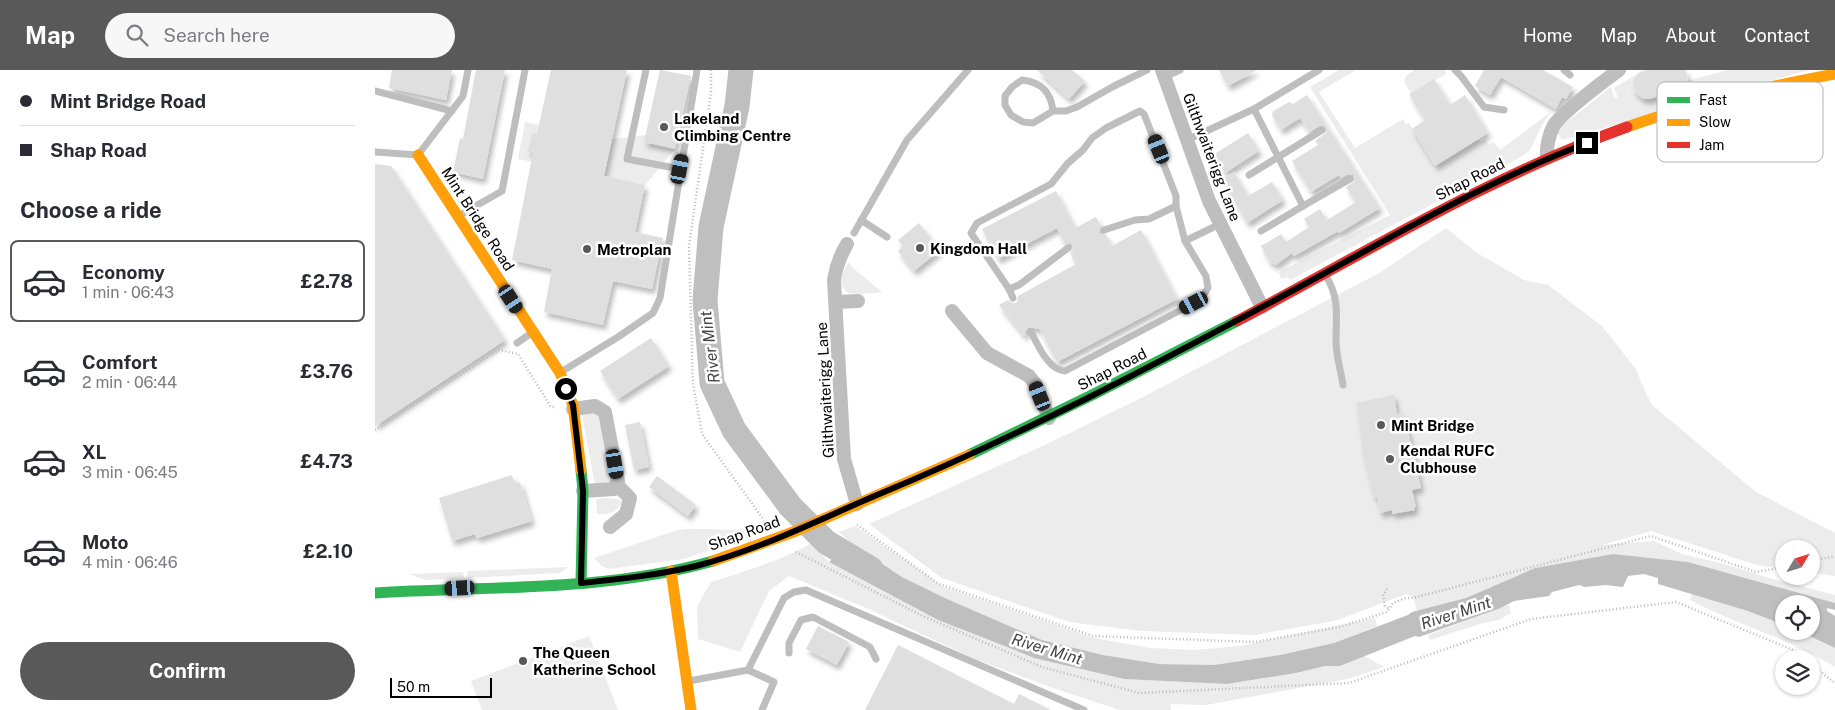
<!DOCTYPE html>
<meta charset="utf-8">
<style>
body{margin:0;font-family:"Public Sans",sans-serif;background:#f7f7f7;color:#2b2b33;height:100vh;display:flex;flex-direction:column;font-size:19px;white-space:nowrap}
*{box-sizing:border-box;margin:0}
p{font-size:16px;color:#7c7c81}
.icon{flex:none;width:28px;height:28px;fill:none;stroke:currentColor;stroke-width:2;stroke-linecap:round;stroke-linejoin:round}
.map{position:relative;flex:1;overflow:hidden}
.panel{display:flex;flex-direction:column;background:#fff;width:375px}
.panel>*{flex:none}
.guide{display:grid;align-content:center;height:110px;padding:0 20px;background:#fff}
.needle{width:32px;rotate:52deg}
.controls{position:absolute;left:1400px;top:470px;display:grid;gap:10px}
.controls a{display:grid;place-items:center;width:45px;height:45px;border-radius:50%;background:#fff;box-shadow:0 1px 4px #0004;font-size:25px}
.scale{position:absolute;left:15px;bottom:12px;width:102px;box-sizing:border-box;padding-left:5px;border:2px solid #000;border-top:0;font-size:14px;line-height:18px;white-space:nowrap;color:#000;-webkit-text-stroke:4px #fff;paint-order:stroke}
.end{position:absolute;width:22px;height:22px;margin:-11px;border:6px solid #000;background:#fff;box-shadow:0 0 0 2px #fff}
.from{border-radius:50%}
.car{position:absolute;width:15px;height:30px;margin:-15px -8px;border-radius:6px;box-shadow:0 0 4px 1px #0007;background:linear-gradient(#222 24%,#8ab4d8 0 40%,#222 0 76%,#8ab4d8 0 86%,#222 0)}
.guide b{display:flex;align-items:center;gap:18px;height:48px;font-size:19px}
.guide b+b{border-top:1px solid #e1e1e2}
.guide i{width:12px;height:12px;background:#2b2b33}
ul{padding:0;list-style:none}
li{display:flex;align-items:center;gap:15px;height:82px;margin:0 10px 8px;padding:0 10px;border:2px solid transparent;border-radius:8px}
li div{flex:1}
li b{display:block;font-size:19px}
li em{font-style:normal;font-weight:700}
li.current{border-color:#595959}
li>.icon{width:45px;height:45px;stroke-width:1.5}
h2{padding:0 20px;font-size:22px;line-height:60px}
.primary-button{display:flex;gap:10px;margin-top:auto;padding:10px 20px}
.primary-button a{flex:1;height:58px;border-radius:30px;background:#595959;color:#fff;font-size:20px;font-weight:700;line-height:58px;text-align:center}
header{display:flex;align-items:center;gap:30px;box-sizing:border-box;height:70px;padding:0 25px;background:#595959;color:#fff}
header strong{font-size:24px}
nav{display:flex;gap:28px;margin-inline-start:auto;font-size:18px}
.search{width:350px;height:45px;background:#f7f7f7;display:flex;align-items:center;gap:12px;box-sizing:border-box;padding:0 18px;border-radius:28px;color:#7c7c81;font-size:19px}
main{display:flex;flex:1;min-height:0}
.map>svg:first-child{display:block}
</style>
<header>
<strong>Map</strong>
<div class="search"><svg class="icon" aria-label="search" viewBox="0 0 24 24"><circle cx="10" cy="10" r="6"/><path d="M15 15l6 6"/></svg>Search here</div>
<nav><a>Home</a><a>Map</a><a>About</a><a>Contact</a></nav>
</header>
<main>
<section class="panel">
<div class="guide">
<b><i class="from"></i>Mint Bridge Road</b>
<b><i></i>Shap Road</b>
</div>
<h2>Choose a ride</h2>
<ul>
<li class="current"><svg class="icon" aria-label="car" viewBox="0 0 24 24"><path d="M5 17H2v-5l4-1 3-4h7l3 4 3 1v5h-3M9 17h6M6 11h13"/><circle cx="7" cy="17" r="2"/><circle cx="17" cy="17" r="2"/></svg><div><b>Economy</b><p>1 min · 06:43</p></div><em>£2.78</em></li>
<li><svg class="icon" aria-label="car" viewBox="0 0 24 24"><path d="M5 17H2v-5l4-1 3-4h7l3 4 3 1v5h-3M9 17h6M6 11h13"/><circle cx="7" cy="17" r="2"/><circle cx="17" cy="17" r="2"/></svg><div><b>Comfort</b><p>2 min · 06:44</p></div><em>£3.76</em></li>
<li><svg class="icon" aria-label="car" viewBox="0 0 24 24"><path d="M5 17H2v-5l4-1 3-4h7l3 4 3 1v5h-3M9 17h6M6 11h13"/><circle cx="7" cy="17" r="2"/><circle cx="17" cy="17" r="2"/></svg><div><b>XL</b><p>3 min · 06:45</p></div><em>£4.73</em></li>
<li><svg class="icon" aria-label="car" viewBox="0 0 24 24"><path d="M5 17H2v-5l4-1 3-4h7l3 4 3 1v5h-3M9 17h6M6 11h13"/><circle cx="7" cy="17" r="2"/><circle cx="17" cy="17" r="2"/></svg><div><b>Moto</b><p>4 min · 06:46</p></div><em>£2.10</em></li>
</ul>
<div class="primary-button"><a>Confirm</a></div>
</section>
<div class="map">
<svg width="1460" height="640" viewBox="0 0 1460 640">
<defs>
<filter id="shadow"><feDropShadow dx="3" dy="5" stdDeviation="2.5" flood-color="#0004"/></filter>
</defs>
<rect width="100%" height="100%" fill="#fff"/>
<g fill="#ececec">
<path d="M 285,0 L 316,6 L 300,79 L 270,115 L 143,89 L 150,52 L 237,69 L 271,65 Z"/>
<path d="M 964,0 L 981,0 L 944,22 L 980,78 L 1028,49 L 1031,54 L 1034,53 L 1060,96 L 1103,69 L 1105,72 L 1110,69 L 1114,75 L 1118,72 L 1125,80 L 1177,41 L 1167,55 L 1155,80 L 1144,88 L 915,210 L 912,207 L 906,209 L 904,202 L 1015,145 L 935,17 Z"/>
<path d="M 1040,0 L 1070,0 L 1071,4 L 1036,23 C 1028,10 1025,9 1040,0 Z"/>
<path d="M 1353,0 L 1434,0 L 1187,70 L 1182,62 L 1184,58 L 1236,17 L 1240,29 L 1243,28 L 1239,18 L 1265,2 L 1258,10 L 1259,21 L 1268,29 L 1274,29 L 1314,17 L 1312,11 Z"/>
<path d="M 1071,158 L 1102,183 L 1149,210 L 1173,215 L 1227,256 L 1260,298 L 1276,334 L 1381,422 L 1460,463 L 1460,506 L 1436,503 L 1436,479 L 1409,479 L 1409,499 L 1382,495 L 1276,461 L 1206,481 L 1227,475 L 1279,471 L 1307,484 L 1350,494 L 1391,507 L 1460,525 L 1460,533 L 1313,492 L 1238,484 L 1160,498 L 1091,528 L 1042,541 L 1038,527 L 1031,524 L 963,550 L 880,565 L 766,561 L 694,552 L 567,508 L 494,454 L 668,376 L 768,327 L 1006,202 Z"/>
<path d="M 474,192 L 478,198 L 507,222 L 488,224 L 473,223 C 462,213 467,203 474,192 Z"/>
<path d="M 219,341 L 225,345 L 236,406 L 235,412 L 224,417 L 220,415 L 207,345 Z"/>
<path d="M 226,428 L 242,429 L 247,432 C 241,444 234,444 222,444 L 221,430 Z"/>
<path d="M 480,456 L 569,517 L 720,568 L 775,578 L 819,580 L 865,576 L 1000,548 L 1002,556 L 959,573 L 905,585 L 839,595 L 784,594 L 728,585 L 667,570 L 572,529 L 527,507 L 476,473 L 464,462 Z"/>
<path d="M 387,457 L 390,462 L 308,489 L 234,499 L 227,496 L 219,488 L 302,460 C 330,456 360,464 387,457 Z"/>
<path d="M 437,473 L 454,492 L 563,550 L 659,588 L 749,609 L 852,614 L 921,603 L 950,596 L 965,596 L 989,586 L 1009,597 L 973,609 L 831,635 L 795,634 L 796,640 L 745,640 L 678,618 L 600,589 L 491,538 L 414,506 L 394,521 L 365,582 L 323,569 L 322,536 L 336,512 C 370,501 406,491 437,473 Z"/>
<path d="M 193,497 L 185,503 L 93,508 L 92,501 Z"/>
<path d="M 88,502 L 89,508 L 51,510 L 34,504 Z"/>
<path d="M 1317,523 L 1373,541 L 1409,555 L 1409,561 C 1428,561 1443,568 1460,578 L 1460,597 C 1415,569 1362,555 1315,530 Z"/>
<path d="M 1134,535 L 1136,543 L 1124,550 L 1105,554 L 1055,570 L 1053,565 Z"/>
<path d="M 214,566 L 243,640 L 107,640 L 96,611 Z"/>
</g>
<path fill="#bfbfbf" d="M 476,473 L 527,507 L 572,529 L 667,570 L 728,585 L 784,594 L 839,595 L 905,585 L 959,573 L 1033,545 L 1037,542 L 1091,528 L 1160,498 L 1238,484 L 1313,492 L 1460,533 L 1460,540 L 1452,538 L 1452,541 L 1460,546 L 1460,578 L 1424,561 L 1436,561 L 1436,534 L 1409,534 L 1409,555 L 1373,541 L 1283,514 L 1283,508 L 1269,504 L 1253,506 L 1248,517 L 1230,515 L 1210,517 L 1204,515 L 1177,522 L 1174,526 L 1139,531 L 1126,538 L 1044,567 L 1040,566 L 965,596 L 950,596 L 921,603 L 852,614 L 749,609 L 659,588 L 609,568 L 563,550 L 454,492 Z"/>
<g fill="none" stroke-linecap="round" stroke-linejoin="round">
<path stroke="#bfbfbf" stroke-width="25" d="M 366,0 L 362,36 L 336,157 L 330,230 L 337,313 L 359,360 L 415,436 L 451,472 L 496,499"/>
</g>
<g fill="#dfdfdf" filter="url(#shadow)">
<path d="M 17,0 L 77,0 L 71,30 L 14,18 Z"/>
<path d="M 101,0 L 130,0 L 108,109 L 78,102 L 85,68 L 88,69 Z"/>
<path d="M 176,0 L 252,0 L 229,106 L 270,115 L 260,162 L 288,168 L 277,219 L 238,211 L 228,255 L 169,242 L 177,199 L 137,190 L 158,83 L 153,82 L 157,63 L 162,64 Z"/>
<path d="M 285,0 L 316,6 L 300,79 L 269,72 Z"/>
<path d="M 662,0 L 697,0 L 710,11 L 694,29 Z"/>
<path d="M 844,0 L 882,0 L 853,16 Z"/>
<path d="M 1109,0 L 1168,0 L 1198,17 L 1191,29 L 1187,27 L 1181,39 L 1126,7 L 1115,25 L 1100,16 Z"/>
<path d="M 1271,0 L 1311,0 L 1314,17 L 1274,29 L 1268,29 L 1259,21 L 1258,10 L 1265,2 Z"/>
<path d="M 1059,9 L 1075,35 L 1090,25 L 1113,63 L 1060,96 L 1037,59 L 1050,50 L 1034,24 Z"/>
<path d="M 932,25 L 1005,138 L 964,163 L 963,161 L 919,186 L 917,183 L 901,195 L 895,192 L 886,176 L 906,164 L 911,172 L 934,157 L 929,149 L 945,139 L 952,150 L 981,132 L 971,117 L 980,111 L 978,105 L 973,104 L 966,108 L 964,105 L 936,122 L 917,91 L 943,75 L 940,71 L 951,63 L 952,58 L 946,55 L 934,62 L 925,48 L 906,60 L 897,45 L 898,41 L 914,32 L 918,34 Z"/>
<path d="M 873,63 L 884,81 L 850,103 L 838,85 Z"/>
<path d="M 0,94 L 16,96 L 130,270 L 0,356 Z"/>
<path d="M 859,102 L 873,126 L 897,112 L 908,130 L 872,153 L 847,109 Z"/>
<path d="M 681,121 L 700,158 L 721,147 L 726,156 L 724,162 L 727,165 L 731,165 L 737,176 L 766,160 L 802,229 L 682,292 L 664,258 L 661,259 L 657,257 L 653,258 L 651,261 L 651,265 L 649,266 L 624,235 L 633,230 L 637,233 L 641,233 L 643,229 L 643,226 L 701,194 L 695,183 L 698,180 L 697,175 L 695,173 L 690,174 L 682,158 L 623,189 L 607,159 Z"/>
<path d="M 544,153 L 565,180 L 539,201 L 523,181 L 528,176 L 523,170 Z"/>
<path d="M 276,268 L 294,296 L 243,329 L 225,301 Z"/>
<path d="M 1019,325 L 1022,344 L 1029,343 L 1046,418 L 1037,420 L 1041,437 L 1039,437 L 1040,440 L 1017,444 L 1017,440 L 1005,443 L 1002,427 L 999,428 L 986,374 L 988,373 L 981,333 Z"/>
<path d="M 265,352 L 274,397 L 259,400 L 250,355 Z"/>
<path d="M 137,405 L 140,414 L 145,412 L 157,451 L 102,468 L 100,464 L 77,471 L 64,428 Z"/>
<path d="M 282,406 L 321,435 L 313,446 L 274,417 Z"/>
<path d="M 443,556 L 474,572 L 462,595 L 431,579 Z"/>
<path d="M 523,575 L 639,634 L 644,624 L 676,640 L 490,640 Z"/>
</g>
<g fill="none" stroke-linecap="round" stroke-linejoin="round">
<g stroke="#b9b9b9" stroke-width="2.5" stroke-dasharray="1 2.5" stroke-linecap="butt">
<path d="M 336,0 L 336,22 L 314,176 L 318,314 L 327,364 L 391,453"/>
<path d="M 0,360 L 124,280 L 143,284 L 176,337 L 181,337"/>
<path d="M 482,455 L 564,514 L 718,566 L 880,572 L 964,557 L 1012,542 L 1018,533 L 1031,528 L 1038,528 L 1276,466 L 1381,502 L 1409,497"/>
<path d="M 421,482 L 550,547 L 667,597 L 764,623 L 974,613 L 1156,549 L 1301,532 L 1418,580 L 1429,589"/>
<path d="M 1436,491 L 1460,486"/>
<path d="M 1012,519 L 1008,525 L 1010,536 L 1014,539"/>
<path d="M 1436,594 L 1460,613"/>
</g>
<g stroke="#bebebe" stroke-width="7">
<path d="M 271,0 L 252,89 L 305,99"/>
<path d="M 1080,0 L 1086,6 L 1109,37 L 1129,40"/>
<path d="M 1189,0 L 1195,5"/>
<path d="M 789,7 L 805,0"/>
<path d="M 0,21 L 77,41"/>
<path d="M 879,39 L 928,136 L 975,109"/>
<path d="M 678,41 C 676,22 666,12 647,10 L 637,17 L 630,26 L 630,35 L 636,45 L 648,52 L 658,53 L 678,41 L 691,41 L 702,37 L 739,16 L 772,0"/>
<path d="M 812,70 L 879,39 L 944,0"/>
<path d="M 0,82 L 43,85 L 88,26 L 93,0"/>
<path d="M 874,105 L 947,60"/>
<path d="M 85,145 L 127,121 L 150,0"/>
<path d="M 486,150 L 512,167"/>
<path d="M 729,160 L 760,150 L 774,149 L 801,136"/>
<path d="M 886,161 L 928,136"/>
<path d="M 479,163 L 532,70 L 593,0"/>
<path d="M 810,171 L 845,154"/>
<path d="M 951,206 C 965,229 961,246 961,271 C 961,286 966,301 968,315"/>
<path d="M 634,219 L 638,228"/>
<path d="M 656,262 C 663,275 673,300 690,301 L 819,233 L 828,226 L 833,218 L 831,206 L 810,171 L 801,136 L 801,126 L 769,44 L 765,41 L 731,58 L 717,68 L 708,80 L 693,93 L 676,114 L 602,153 L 596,163 L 634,219 L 644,215 L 693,178"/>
<path d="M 142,273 L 158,262"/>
<path d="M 186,302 L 243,267 L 278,243 L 285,228 L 322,0"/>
<path d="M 414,583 L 414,573 L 426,550 L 438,547 L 495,577 L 501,589"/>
<path d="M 373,600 L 399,612 L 387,640"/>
<path d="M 314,611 L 373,600 L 409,528 L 419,522 L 431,520 L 709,640"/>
</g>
<g stroke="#bebebe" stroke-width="14">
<path d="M 787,0 L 834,131 L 887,237"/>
<path d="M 1172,88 C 1171,78 1174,64 1179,55 C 1188,42 1230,10 1244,0"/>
<path d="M 472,174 C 465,186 461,196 459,210 L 469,389 L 482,434"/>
<path d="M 461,232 L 483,231"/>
<path d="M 577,241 L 612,283 L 654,306 L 661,315 L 674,348"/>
<path d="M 198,339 L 220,336 L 230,342 L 243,411 L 239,419 L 208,421"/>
<path d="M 235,457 L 251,444 L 255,428 L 241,414"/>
</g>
<g stroke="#30b455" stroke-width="11">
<path d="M 594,385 L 719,324 L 862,251"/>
<path d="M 206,400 L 208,421 L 206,513"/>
<path d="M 0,523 C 113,516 229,522 338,491"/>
</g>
<g stroke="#ff9f0a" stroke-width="11">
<path d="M 1252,57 C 1320,33 1389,17 1460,4"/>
<path d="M 43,85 L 185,303 L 198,335 L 206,400"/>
<path d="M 338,491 L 421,461 L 594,385"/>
<path d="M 296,501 L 316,640"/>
</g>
<path stroke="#e5322d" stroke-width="11" d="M 862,251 C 990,183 1115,106 1252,57"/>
</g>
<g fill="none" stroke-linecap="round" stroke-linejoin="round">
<path stroke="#000" stroke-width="6" d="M 191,319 L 198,335 L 208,421 L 206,513 C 245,509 283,505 321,496 C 384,480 443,450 502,425 C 644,366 780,295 915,222 C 1012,170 1109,112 1212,73"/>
</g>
<g fill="#595959" stroke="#fff" stroke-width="2">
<circle cx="289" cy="57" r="5"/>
<circle cx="545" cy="178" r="5"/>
<circle cx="212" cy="179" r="5"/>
<circle cx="1006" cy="355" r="5"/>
<circle cx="1015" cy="389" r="5"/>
<circle cx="148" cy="591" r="5"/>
</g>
<g text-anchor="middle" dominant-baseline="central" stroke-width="5" stroke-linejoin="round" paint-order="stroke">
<g font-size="15" font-weight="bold" fill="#000" stroke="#fff" text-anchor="start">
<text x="299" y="48">Lakeland<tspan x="299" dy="17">Climbing Centre</tspan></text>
<text x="555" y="178">Kingdom Hall</text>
<text x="222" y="179">Metroplan</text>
<text x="1016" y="355">Mint Bridge</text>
<text x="1025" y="380">Kendal RUFC<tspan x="1025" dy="17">Clubhouse</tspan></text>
<text x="158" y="582">The Queen<tspan x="158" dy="17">Katherine School</tspan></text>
</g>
<g font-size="15" fill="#000" stroke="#fff">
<text transform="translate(837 87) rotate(69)">Gilthwaiterigg Lane</text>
<text transform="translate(1095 109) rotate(-27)">Shap Road</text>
<text transform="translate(103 149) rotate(57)">Mint Bridge Road</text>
<text transform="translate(737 299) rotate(-27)">Shap Road</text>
<text transform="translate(450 320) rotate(-93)">Gilthwaiterigg Lane</text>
<text transform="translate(369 463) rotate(-20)">Shap Road</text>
</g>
<g font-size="16" font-style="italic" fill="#444" stroke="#fff">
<text transform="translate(335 277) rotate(-97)">River Mint</text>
<text transform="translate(1081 543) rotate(-18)">River Mint</text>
<text transform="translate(672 579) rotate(17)">River Mint</text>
</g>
</g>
<rect x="1282" y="12" width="166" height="80" rx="8" fill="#fff" stroke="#b2b2b2" stroke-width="1"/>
<rect x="1292" y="27" width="23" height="6" fill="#30b455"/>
<rect x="1292" y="49" width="23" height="7" fill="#ff9f0a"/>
<rect x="1292" y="72" width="23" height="6" fill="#e5322d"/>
<g font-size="14" fill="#000">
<text x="1324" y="35">Fast</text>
<text x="1324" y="57">Slow</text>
<text x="1324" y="80">Jam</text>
</g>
</svg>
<div class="controls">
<a><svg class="needle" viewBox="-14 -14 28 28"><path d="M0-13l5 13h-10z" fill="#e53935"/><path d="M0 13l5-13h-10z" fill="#7c7c81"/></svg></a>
<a><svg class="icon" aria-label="locate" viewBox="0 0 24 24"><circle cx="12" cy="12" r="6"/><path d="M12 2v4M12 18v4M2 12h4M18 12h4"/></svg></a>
<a><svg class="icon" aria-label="layers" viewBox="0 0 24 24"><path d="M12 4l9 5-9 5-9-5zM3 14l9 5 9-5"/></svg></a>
</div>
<div class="scale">50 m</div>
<i class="end from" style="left:191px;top:319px"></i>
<i class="end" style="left:1212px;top:73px"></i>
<i class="car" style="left:784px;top:79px;rotate:338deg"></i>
<i class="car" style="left:305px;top:99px;rotate:11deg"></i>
<i class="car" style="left:136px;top:229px;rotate:147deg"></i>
<i class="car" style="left:819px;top:233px;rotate:242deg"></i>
<i class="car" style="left:665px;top:326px;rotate:338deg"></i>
<i class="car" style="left:240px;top:394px;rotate:170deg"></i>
<i class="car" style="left:85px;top:518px;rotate:267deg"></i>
</div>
</main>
